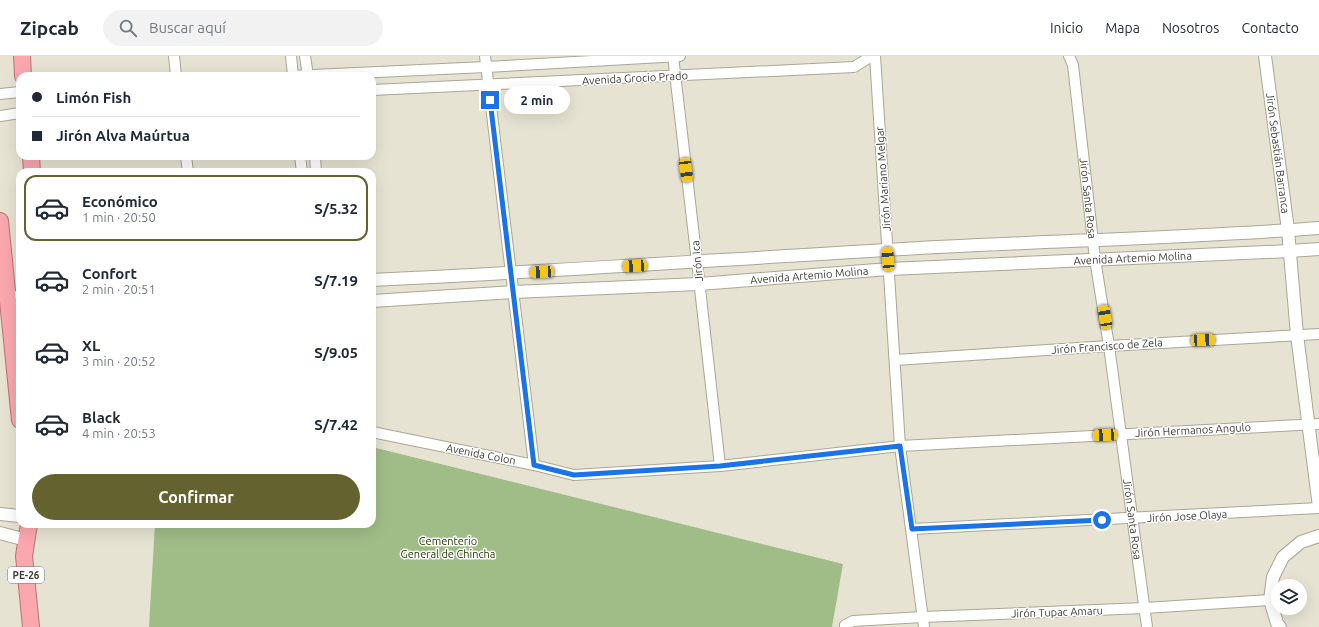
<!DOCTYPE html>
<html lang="es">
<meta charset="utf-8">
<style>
body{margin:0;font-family:Ubuntu,sans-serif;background:#f2f2f3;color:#1f2937;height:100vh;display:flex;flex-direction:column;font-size:15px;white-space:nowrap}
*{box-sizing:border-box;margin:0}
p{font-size:13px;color:#747a83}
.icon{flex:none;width:22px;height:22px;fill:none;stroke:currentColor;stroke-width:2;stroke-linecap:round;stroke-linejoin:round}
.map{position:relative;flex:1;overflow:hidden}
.panel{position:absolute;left:16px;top:112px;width:360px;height:360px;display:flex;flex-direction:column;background:#fff;border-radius:12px;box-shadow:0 4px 16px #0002}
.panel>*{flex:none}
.banner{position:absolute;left:16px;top:16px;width:360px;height:88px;border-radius:12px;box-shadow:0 4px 16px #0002;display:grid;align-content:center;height:88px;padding:0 16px;background:#fff}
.controls{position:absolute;left:1271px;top:523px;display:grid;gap:8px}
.controls a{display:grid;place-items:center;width:36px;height:36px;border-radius:50%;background:#fff;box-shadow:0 4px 16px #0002;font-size:20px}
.end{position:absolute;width:18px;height:18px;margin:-9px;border:5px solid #1a73e8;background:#fff;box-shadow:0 0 0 2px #fff}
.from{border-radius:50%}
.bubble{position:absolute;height:28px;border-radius:14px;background:#fff;box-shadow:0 4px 16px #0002;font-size:13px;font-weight:600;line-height:28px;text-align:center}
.car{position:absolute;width:12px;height:24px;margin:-12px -6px;border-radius:5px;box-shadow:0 0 3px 1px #0007;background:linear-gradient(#f5c518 24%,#345 0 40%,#f5c518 0 76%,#345 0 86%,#f5c518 0)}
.banner b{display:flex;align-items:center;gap:14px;height:38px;font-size:15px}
.banner b+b{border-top:1px solid #e0e1e3}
.banner i{width:10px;height:10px;background:#1f2937}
ul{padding:7px 0 0;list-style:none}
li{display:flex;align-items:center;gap:12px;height:66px;margin:0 8px 6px;padding:0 8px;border:2px solid transparent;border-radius:12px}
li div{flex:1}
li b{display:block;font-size:15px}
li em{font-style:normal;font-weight:600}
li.current{border-color:#646330}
li>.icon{width:36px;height:36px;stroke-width:1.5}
.button{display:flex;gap:8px;margin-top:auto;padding:8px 16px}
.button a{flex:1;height:46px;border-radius:24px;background:#646330;color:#fff;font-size:16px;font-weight:600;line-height:46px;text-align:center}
header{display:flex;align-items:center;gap:24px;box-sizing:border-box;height:56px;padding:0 20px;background:#fff;border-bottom:1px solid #e0e1e3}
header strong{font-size:19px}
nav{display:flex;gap:22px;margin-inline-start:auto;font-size:14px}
.search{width:280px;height:36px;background:#f2f2f3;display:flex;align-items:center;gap:10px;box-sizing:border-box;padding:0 14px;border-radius:22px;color:#747a83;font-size:15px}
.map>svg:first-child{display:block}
</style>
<header>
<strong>Zipcab</strong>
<div class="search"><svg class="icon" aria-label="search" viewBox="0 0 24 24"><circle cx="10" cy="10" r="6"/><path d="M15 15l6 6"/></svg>Buscar aquí</div>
<nav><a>Inicio</a><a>Mapa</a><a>Nosotros</a><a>Contacto</a></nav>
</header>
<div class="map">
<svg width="1319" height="571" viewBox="0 0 1319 571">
<rect width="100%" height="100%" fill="#e6e3d2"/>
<path fill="#a0bc87" d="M 372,391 L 843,508 L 832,571 L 149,571 L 155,468 L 372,468 Z"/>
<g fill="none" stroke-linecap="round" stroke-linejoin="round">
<g stroke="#aaa797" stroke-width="12">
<g id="minor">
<path d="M 174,0 L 176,20"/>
<path d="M 291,0 L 293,20"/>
<path d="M 305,0 L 308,20"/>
<path d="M 485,0 L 534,409"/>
<path d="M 673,0 L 697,206 L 720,410"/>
<path d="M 875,0 L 900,390 L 924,571"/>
<path id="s1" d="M 1069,0 L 1073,9 L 1095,203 L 1109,290 L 1147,571"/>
<path d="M 291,20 L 486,11 L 680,0"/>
<path d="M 372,34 L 854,11 L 872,0"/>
<path d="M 0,38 L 20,36"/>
<path d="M 0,60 L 20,57"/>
<path d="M 186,100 L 188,116"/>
<path d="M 300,100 L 302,116"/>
<path d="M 315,100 L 316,116"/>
<path d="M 895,304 L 1109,290 L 1319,278"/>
<path d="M 372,376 L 534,409 L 574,419 L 720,410 L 900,390 L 1319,368"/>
<path d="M 912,473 L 1319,452"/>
<path d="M 845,571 L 845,569 L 853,565 L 923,561 L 1145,552 L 1270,544"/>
</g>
</g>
<g stroke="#aaa797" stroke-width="14">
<g id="tertiary">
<path id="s2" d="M 1265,0 L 1288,174 L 1297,279 L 1319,451"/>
<path d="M 372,224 C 543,216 715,204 886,194 C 1030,185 1175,183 1319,172"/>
<path d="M 9,242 L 20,241"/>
<path id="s3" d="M 372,245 L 513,236 L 699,228 L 889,213 L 1290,195 L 1319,193"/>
<path d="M 0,458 L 20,460"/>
<path d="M 0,477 L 26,484"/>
<path d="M 1280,571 L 1277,567 L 1270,544 L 1273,521 L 1283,501 L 1301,486 L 1319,480"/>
</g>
</g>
<g stroke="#b77376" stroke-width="18">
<g id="trunk">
<path d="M 22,0 L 23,20"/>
<path d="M 31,100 L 32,116"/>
<path d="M 0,165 L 20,364"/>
<path d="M 29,468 L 24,500 L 31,571"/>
</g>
</g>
<use href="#minor" stroke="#fff" stroke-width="10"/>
<use href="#tertiary" stroke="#fff" stroke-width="12"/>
<use href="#trunk" stroke="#faa7ae" stroke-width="16"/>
</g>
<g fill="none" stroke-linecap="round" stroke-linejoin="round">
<path stroke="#1a73e8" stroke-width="5" d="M 490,44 L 534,409 L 574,419 L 720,410 L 900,390 L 912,473 L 1102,464"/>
</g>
<g text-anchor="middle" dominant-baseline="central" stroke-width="3" stroke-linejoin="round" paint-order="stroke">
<rect fill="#fff" stroke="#787672" stroke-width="1" x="8" y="511" width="36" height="16" rx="3"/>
<g font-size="10" font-weight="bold" fill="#3e3c36">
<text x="26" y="519">PE-26</text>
</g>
<g font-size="11" fill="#3e3c36" stroke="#fff">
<text transform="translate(635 22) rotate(-3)">Avenida Grocio Prado</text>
<text stroke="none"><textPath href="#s2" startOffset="98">Jirón Sebastián Barranca</textPath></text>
<text transform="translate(883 123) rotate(-94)">Jirón Mariano Melgar</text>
<text stroke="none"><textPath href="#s1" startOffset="144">Jirón Santa Rosa</textPath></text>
<text stroke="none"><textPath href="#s3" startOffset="762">Avenida Artemio Molina</textPath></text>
<text transform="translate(697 205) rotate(-96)">Jirón Ica</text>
<text stroke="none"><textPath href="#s3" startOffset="438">Avenida Artemio Molina</textPath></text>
<text transform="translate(1107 290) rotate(-4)">Jirón Francisco de Zela</text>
<text transform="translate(1193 374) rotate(-3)">Jirón Hermanos Angulo</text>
<text transform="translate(481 398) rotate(11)">Avenida Colon</text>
<text transform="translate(1187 460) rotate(-3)">Jirón Jose Olaya</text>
<text stroke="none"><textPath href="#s1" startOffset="468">Jirón Santa Rosa</textPath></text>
<text transform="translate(1057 556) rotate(-2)">Jirón Tupac Amaru</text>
</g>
<g font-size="11" fill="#253c04" stroke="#fff">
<text x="448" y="485">Cementerio<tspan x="448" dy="13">General de Chincha</tspan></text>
</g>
</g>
</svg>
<div class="controls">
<a><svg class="icon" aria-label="layers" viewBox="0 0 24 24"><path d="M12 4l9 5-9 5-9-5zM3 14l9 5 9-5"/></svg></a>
</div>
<i class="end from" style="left:1102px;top:464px"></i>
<i class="end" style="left:490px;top:44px"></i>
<div class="bubble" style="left:504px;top:30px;width:66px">2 min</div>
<i class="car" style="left:686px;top:114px;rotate:173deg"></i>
<i class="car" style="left:888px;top:203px;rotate:356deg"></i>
<i class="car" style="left:635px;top:210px;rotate:267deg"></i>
<i class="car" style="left:542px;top:216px;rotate:267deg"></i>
<i class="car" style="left:1105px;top:261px;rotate:351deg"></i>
<i class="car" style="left:1203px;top:284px;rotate:87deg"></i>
<i class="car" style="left:1105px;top:379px;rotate:267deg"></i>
<div class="banner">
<b><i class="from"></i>Limón Fish</b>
<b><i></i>Jirón Alva Maúrtua</b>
</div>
<section class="panel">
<ul>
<li class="current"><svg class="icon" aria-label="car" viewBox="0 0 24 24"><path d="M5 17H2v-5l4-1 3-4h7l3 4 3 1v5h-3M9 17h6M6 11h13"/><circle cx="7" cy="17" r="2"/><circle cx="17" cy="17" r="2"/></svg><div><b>Económico</b><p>1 min · 20:50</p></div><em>S/5.32</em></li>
<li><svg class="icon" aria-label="car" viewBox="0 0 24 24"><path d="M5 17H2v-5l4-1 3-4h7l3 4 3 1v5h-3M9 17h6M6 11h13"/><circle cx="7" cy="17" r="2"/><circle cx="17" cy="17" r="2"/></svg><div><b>Confort</b><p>2 min · 20:51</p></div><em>S/7.19</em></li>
<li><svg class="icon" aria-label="car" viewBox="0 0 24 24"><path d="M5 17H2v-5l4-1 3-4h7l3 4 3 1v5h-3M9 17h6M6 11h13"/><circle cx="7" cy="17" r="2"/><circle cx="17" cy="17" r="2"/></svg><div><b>XL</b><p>3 min · 20:52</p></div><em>S/9.05</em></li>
<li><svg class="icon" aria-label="car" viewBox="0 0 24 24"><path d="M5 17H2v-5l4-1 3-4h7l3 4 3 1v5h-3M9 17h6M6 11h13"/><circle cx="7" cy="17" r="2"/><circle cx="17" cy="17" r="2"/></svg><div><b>Black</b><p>4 min · 20:53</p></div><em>S/7.42</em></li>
</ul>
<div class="button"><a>Confirmar</a></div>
</section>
</div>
